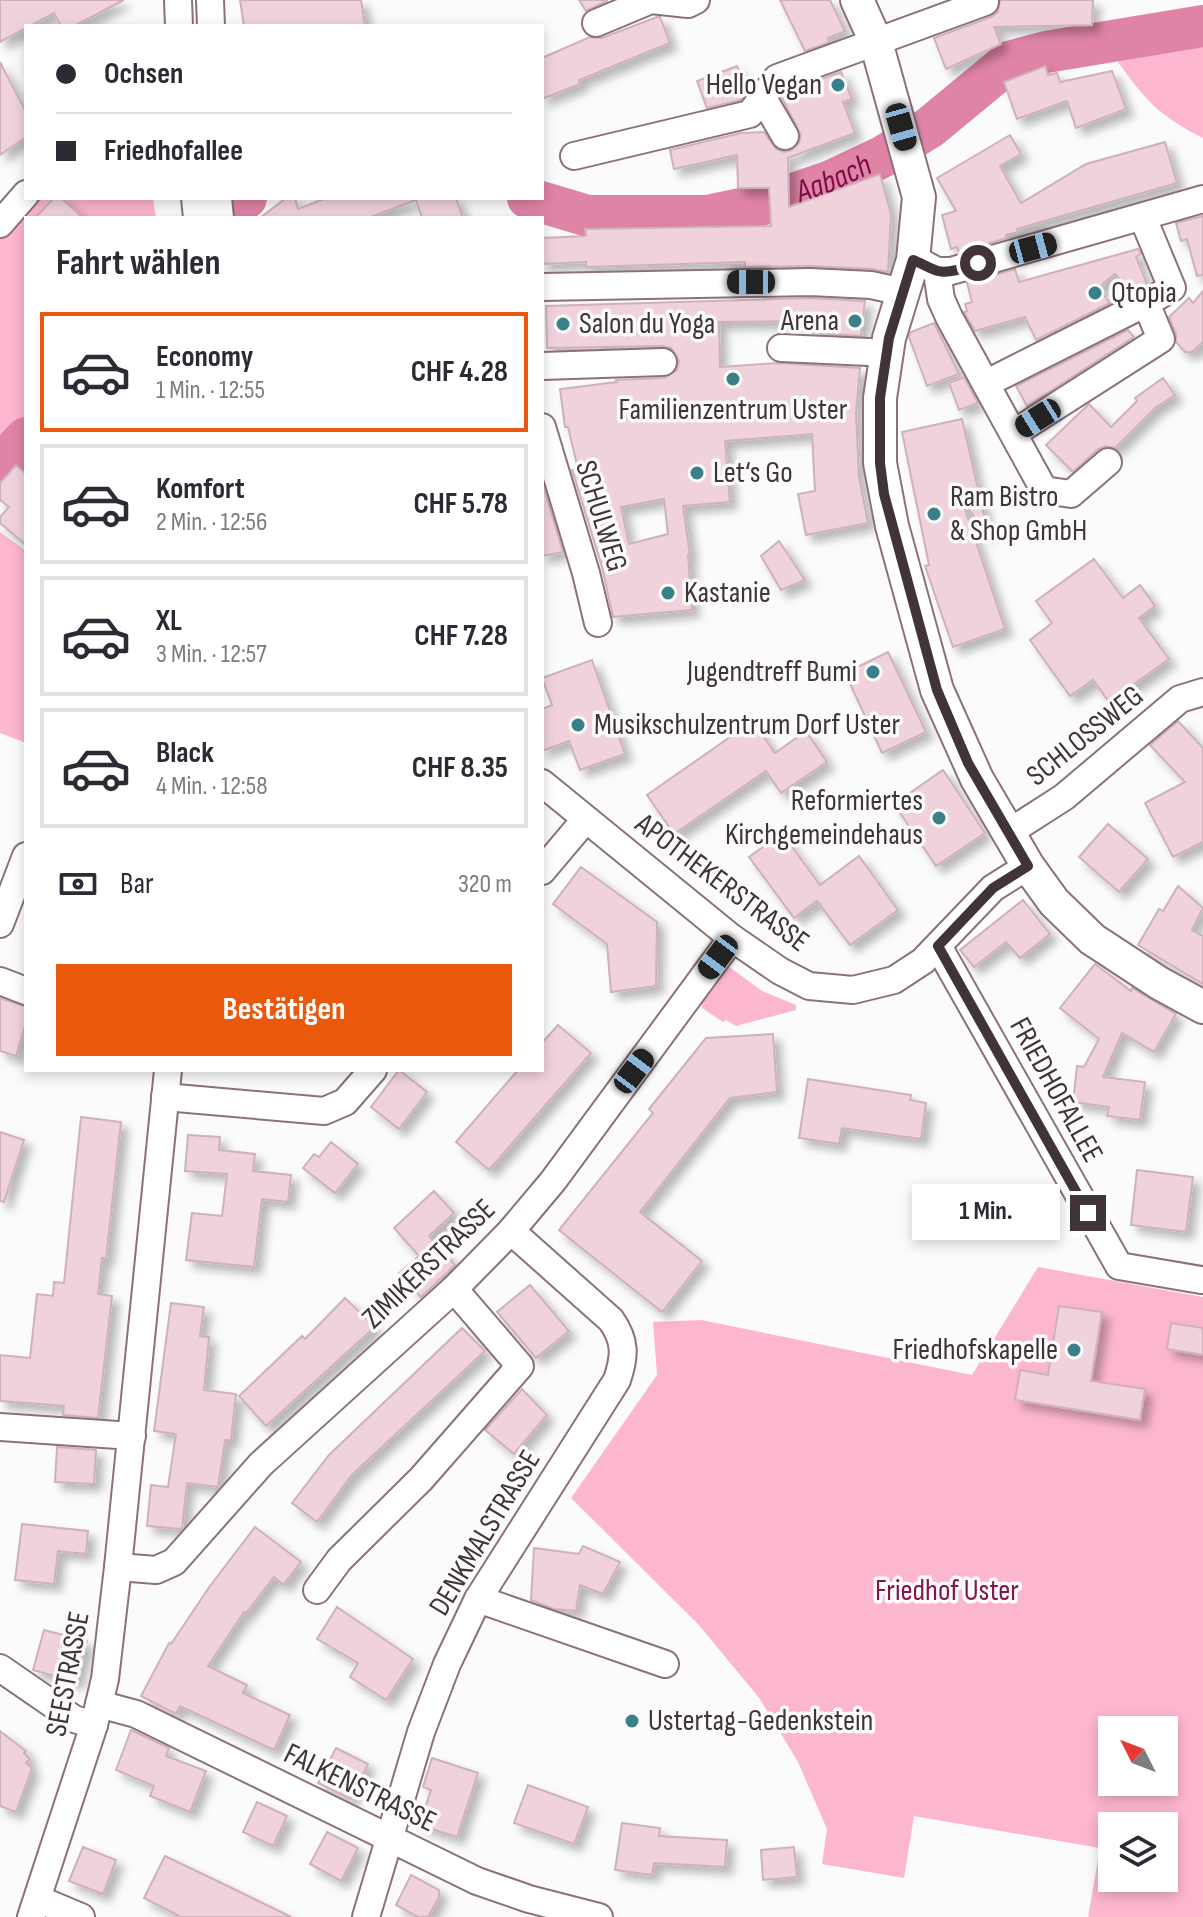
<!DOCTYPE html>
<html lang="de">
<meta charset="utf-8">
<style>
body{margin:0;font-family:"Sofia Sans Condensed",sans-serif;background:#f2f2f3;color:#2b2b33;height:100vh;display:flex;flex-direction:column;font-size:30px;white-space:nowrap}
*{box-sizing:border-box;margin:0}
p{font-size:26px;color:#7c7c81}
.icon{flex:none;width:44px;height:44px;fill:none;stroke:currentColor;stroke-width:2;stroke-linecap:round;stroke-linejoin:round}
.map{position:relative;flex:1;overflow:hidden}
.panel{position:absolute;left:24px;top:216px;width:520px;height:856px;display:flex;flex-direction:column;background:#fff;border-radius:0px;box-shadow:0 4px 12px #0003}
.panel>*{flex:none}
.banner{position:absolute;left:24px;top:24px;width:520px;height:176px;border-radius:0px;box-shadow:0 4px 12px #0003;display:grid;align-content:center;height:176px;padding:0 32px;background:#fff}
.needle{width:52px;rotate:312deg}
.controls{position:absolute;left:1098px;top:1716px;display:grid;gap:16px}
.controls a{display:grid;place-items:center;width:80px;height:80px;border-radius:0px;background:#fff;box-shadow:0 4px 12px #0003;font-size:40px}
.end{position:absolute;width:36px;height:36px;margin:-18px;border:10px solid #403438;background:#fff;box-shadow:0 0 0 4px #fff}
.from{border-radius:50%}
.bubble{position:absolute;height:56px;border-radius:0px;background:#fff;box-shadow:0 4px 12px #0003;font-size:26px;font-weight:700;line-height:56px;text-align:center}
.car{position:absolute;width:24px;height:48px;margin:-24px -12px;border-radius:10px;box-shadow:0 0 6px 2px #0007;background:linear-gradient(#222 24%,#8ab4d8 0 40%,#222 0 76%,#8ab4d8 0 86%,#222 0)}
.banner b{display:flex;align-items:center;gap:28px;height:76px;font-size:30px}
.banner b+b{border-top:2px solid #e1e1e2}
.banner i{width:20px;height:20px;background:#2b2b33}
ul{padding:0;list-style:none}
li{display:flex;align-items:center;gap:24px;height:120px;margin:0 16px 12px;padding:0 16px;border:4px solid #e1e1e2;border-radius:0px}
li div{flex:1}
li b{display:block;font-size:30px}
li em{font-style:normal;font-weight:700}
li.selected{border-color:#ea580c}
li>.icon{width:72px;height:72px;stroke-width:1.5}
h2{padding:0 32px;font-size:36px;line-height:96px}
.pay{display:flex;align-items:center;gap:20px;height:88px;padding:0 32px;font-size:30px}
.pay p{margin-inline-start:auto}
.primary-button{display:flex;gap:16px;margin-top:auto;padding:16px 32px}
.primary-button a{flex:1;height:92px;border-radius:0px;background:#ea580c;color:#fff;font-size:32px;font-weight:700;line-height:92px;text-align:center}
.map>svg:first-child{display:block}
</style>
<div class="map">
<svg width="1203" height="1917" viewBox="0 0 1203 1917">
<defs>
<filter id="shadow"><feDropShadow dx="7" dy="7" stdDeviation="4" flood-color="#0004"/></filter>
</defs>
<rect width="100%" height="100%" fill="#fbfbfb"/>
<g fill="#fdb6cf" fill-rule="evenodd">
<path d="M 1203,36 L 1203,138 C 1153,113 1142,95 1110,51 Z"/>
<path d="M 36,198 L 153,198 L 156,218 L 26,218 L 26,418 L 0,447 L 0,235 Z"/>
<path d="M 0,532 L 26,551 L 26,743 L 0,733 Z"/>
<path d="M 728,966 L 762,991 L 796,1005 L 796,1010 L 736,1026 L 726,1020 L 723,1022 L 702,1008 L 702,1003 Z"/>
<path d="M 1038,1267 L 1203,1297 L 1203,1917 L 1088,1917 L 1100,1848 L 914,1816 L 904,1878 L 822,1864 L 827,1829 L 798,1762 L 760,1699 L 698,1624 L 571,1498 L 657,1375 L 653,1322 L 701,1320 L 972,1375 ZM 1112,1730 L 1164,1730 L 1164,1782 L 1112,1782 ZM 1112,1826 L 1164,1826 L 1164,1878 L 1112,1878 Z"/>
</g>
<g fill="none" stroke-linecap="round" stroke-linejoin="round">
<g stroke="#df83a7" stroke-width="42">
<path id="s1" d="M 528,198 L 588,216 L 707,216 L 764,204 L 831,181 L 882,157 L 929,128 L 1009,62 L 1046,52 L 1203,26"/>
<path d="M 217,218 L 246,198"/>
<path d="M 0,466 L 26,438"/>
</g>
</g>
<g fill="#f0d2dc" stroke="#ceb1ba" stroke-width="2" fill-rule="evenodd" filter="url(#shadow)">
<path d="M 0,0 L 124,0 L 74,26 L 61,26 L 54,13 L 0,42 Z"/>
<path d="M 240,0 L 361,0 L 365,26 L 244,26 Z"/>
<path d="M 579,0 L 607,0 L 607,1 L 586,11 Z"/>
<path d="M 780,0 L 830,0 L 845,31 L 828,38 L 830,42 L 805,51 Z"/>
<path d="M 1000,0 L 1093,0 L 1092,25 L 994,27 L 1001,44 L 946,69 L 934,38 L 991,17 L 998,12 Z"/>
<path d="M 657,17 L 660,17 L 670,43 L 579,80 L 580,84 L 542,99 L 542,58 L 590,37 L 602,38 Z"/>
<path d="M 0,62 L 26,112 L 26,137 L 0,155 Z"/>
<path d="M 737,66 L 748,91 L 741,100 L 707,108 L 697,81 Z"/>
<path d="M 1045,66 L 1048,75 L 1057,73 L 1060,82 L 1112,71 L 1126,109 L 1076,128 L 1067,101 L 1017,119 L 1004,82 Z"/>
<path d="M 841,72 L 852,99 L 843,102 L 855,133 L 788,158 L 789,207 L 880,174 L 891,214 L 888,272 L 872,269 L 811,266 L 745,267 L 745,262 L 586,267 L 586,262 L 542,264 L 542,238 L 586,236 L 585,229 L 771,226 L 769,188 L 738,188 L 737,155 L 674,169 L 670,150 L 741,133 L 764,132 L 776,149 L 784,152 L 792,150 L 799,143 L 801,135 L 782,98 L 787,91 Z"/>
<path d="M 1010,135 L 1021,154 L 1000,166 L 1021,203 L 1086,164 L 1165,142 L 1177,183 L 1017,229 L 1018,232 L 1006,235 L 1007,238 L 959,252 L 957,247 L 951,249 L 942,215 L 956,211 L 937,178 Z"/>
<path d="M 54,198 L 61,198 L 83,218 L 35,218 Z"/>
<path d="M 286,198 L 295,198 L 298,209 L 326,198 L 456,198 L 463,218 L 422,218 L 416,200 L 368,218 L 260,218 Z"/>
<path d="M 1203,216 L 1203,275 L 1197,276 L 1187,239 L 1181,241 L 1176,223 Z"/>
<path d="M 1138,249 L 1141,254 L 1136,257 L 1147,284 L 1131,292 L 1115,274 L 1098,288 L 1110,303 L 1036,340 L 1025,317 L 975,331 L 964,312 L 967,311 L 965,304 L 972,302 L 967,283 L 1015,269 L 1019,282 Z"/>
<path d="M 1203,291 L 1203,342 L 1192,352 L 1185,352 L 1176,342 L 1176,334 L 1169,317 L 1189,298 L 1193,303 Z"/>
<path d="M 810,298 L 865,301 L 861,336 L 813,333 L 814,321 L 719,322 L 720,367 L 778,363 L 860,368 L 856,413 L 859,477 L 868,523 L 806,535 L 798,494 L 815,491 L 812,434 L 725,441 L 730,502 L 683,506 L 690,555 L 688,555 L 692,610 L 613,617 L 602,567 L 572,470 L 578,469 L 568,427 L 565,427 L 560,389 L 617,382 L 616,380 L 664,378 L 677,370 L 679,361 L 671,348 L 662,346 L 547,348 L 546,306 ZM 664,499 L 668,534 L 629,544 L 621,507 Z"/>
<path d="M 934,323 L 959,374 L 927,386 L 909,337 L 911,332 Z"/>
<path d="M 1128,330 L 1134,337 L 1027,406 L 1016,386 Z"/>
<path d="M 964,377 L 978,403 L 959,410 L 949,383 Z"/>
<path d="M 1163,378 L 1175,395 L 1155,408 L 1115,448 L 1106,446 L 1098,449 L 1073,472 L 1046,445 L 1089,404 L 1111,427 L 1137,401 L 1135,398 Z"/>
<path d="M 962,419 L 989,537 L 962,500 L 1005,629 L 953,647 L 925,566 L 929,565 L 902,432 Z"/>
<path d="M 16,465 L 26,474 L 26,545 L 0,523 L 0,517 L 9,507 L 0,500 L 0,483 Z"/>
<path d="M 542,482 L 563,552 L 542,556 Z"/>
<path d="M 779,541 L 805,580 L 781,590 L 761,556 Z"/>
<path d="M 1094,559 L 1123,598 L 1140,585 L 1155,606 L 1139,618 L 1169,659 L 1109,702 L 1093,680 L 1070,696 L 1030,640 L 1052,623 L 1036,601 Z"/>
<path d="M 888,652 L 926,732 L 882,753 L 845,673 Z"/>
<path d="M 592,660 L 625,754 L 580,770 L 569,741 L 542,751 L 542,709 L 552,705 L 542,678 Z"/>
<path d="M 753,721 L 775,753 L 806,731 L 827,762 L 781,793 L 766,771 L 674,834 L 647,795 Z"/>
<path d="M 1178,721 L 1203,748 L 1203,842 L 1173,857 L 1145,803 L 1185,782 L 1150,745 Z"/>
<path d="M 943,770 L 985,833 L 936,866 L 894,804 Z"/>
<path d="M 1108,824 L 1148,859 L 1119,892 L 1079,857 Z"/>
<path d="M 782,833 L 820,885 L 859,856 L 898,910 L 850,945 L 817,901 L 794,918 L 749,857 Z"/>
<path d="M 581,867 L 657,922 L 656,986 L 611,992 L 607,944 L 553,904 Z"/>
<path d="M 1178,886 L 1203,908 L 1192,930 L 1203,936 L 1203,984 L 1138,945 L 1159,909 L 1163,911 Z"/>
<path d="M 1023,900 L 1050,934 L 1020,958 L 1006,942 L 974,967 L 960,950 Z"/>
<path d="M 1095,964 L 1131,991 L 1132,988 L 1176,1014 L 1154,1052 L 1122,1033 L 1103,1077 L 1145,1082 L 1140,1120 L 1107,1116 L 1109,1107 L 1073,1102 L 1077,1066 L 1084,1067 L 1099,1039 L 1060,1008 Z"/>
<path d="M 0,998 L 26,1007 L 26,1023 L 16,1056 L 0,1051 Z"/>
<path d="M 558,1025 L 591,1053 L 489,1170 L 456,1142 L 518,1070 L 542,1070 L 542,1043 Z"/>
<path d="M 773,1034 L 777,1092 L 730,1098 L 640,1212 L 702,1261 L 662,1312 L 559,1230 L 653,1113 L 649,1109 L 706,1038 Z"/>
<path d="M 399,1070 L 427,1092 L 399,1129 L 371,1107 Z"/>
<path d="M 808,1079 L 911,1095 L 910,1100 L 926,1103 L 921,1139 L 842,1128 L 839,1144 L 799,1138 Z"/>
<path d="M 81,1117 L 121,1122 L 106,1259 L 102,1258 L 98,1294 L 112,1296 L 98,1418 L 63,1415 L 64,1406 L 0,1401 L 0,1355 L 30,1358 L 37,1294 L 53,1296 L 54,1282 L 64,1283 Z"/>
<path d="M 0,1132 L 24,1140 L 4,1202 L 0,1201 Z"/>
<path d="M 188,1135 L 220,1137 L 219,1150 L 255,1154 L 253,1171 L 291,1175 L 288,1202 L 262,1199 L 254,1267 L 186,1260 L 192,1213 L 222,1216 L 227,1174 L 185,1171 Z"/>
<path d="M 331,1142 L 358,1164 L 335,1193 L 303,1168 L 314,1154 L 319,1157 Z"/>
<path d="M 1137,1170 L 1193,1177 L 1186,1232 L 1131,1225 Z"/>
<path d="M 434,1191 L 454,1213 L 429,1236 L 455,1265 L 421,1297 L 399,1273 L 419,1256 L 394,1228 Z"/>
<path d="M 530,1285 L 569,1331 L 536,1358 L 497,1312 Z"/>
<path d="M 345,1298 L 375,1327 L 266,1426 L 239,1396 L 302,1336 L 305,1339 Z"/>
<path d="M 171,1303 L 204,1307 L 200,1336 L 209,1337 L 204,1390 L 236,1394 L 231,1440 L 225,1440 L 218,1487 L 187,1483 L 182,1529 L 147,1526 L 151,1485 L 168,1487 L 176,1434 L 154,1431 Z"/>
<path d="M 1059,1306 L 1102,1312 L 1091,1381 L 1145,1389 L 1140,1420 L 1015,1400 L 1020,1370 L 1048,1375 Z"/>
<path d="M 1171,1323 L 1203,1328 L 1203,1355 L 1167,1349 Z"/>
<path d="M 462,1328 L 485,1351 L 352,1475 L 317,1522 L 292,1503 L 329,1455 Z"/>
<path d="M 522,1389 L 547,1415 L 514,1454 L 485,1430 Z"/>
<path d="M 57,1447 L 96,1450 L 94,1484 L 55,1482 Z"/>
<path d="M 22,1524 L 88,1531 L 86,1554 L 58,1551 L 54,1584 L 15,1580 Z"/>
<path d="M 255,1527 L 301,1562 L 283,1585 L 274,1577 L 246,1613 L 244,1612 L 208,1666 L 247,1685 L 243,1693 L 290,1715 L 274,1750 L 180,1706 L 176,1714 L 141,1696 L 169,1643 L 171,1644 L 210,1586 Z"/>
<path d="M 583,1546 L 620,1562 L 603,1594 L 580,1585 L 576,1611 L 554,1609 L 531,1600 L 534,1548 L 579,1554 Z"/>
<path d="M 337,1607 L 413,1659 L 386,1700 L 350,1677 L 358,1663 L 317,1639 Z"/>
<path d="M 44,1630 L 87,1641 L 76,1682 L 33,1670 Z"/>
<path d="M 131,1730 L 169,1748 L 166,1756 L 206,1771 L 190,1812 L 150,1796 L 154,1786 L 116,1770 Z"/>
<path d="M 0,1731 L 26,1751 L 24,1753 L 30,1759 L 26,1763 L 32,1768 L 16,1812 L 0,1806 Z"/>
<path d="M 336,1748 L 368,1764 L 351,1799 L 318,1783 Z"/>
<path d="M 432,1758 L 478,1773 L 457,1837 L 419,1825 L 431,1790 L 423,1787 Z"/>
<path d="M 528,1785 L 588,1807 L 574,1844 L 514,1823 Z"/>
<path d="M 257,1802 L 287,1816 L 273,1846 L 243,1832 Z"/>
<path d="M 622,1823 L 660,1828 L 659,1836 L 727,1840 L 725,1867 L 654,1863 L 652,1875 L 615,1870 Z"/>
<path d="M 327,1832 L 358,1848 L 341,1881 L 310,1864 Z"/>
<path d="M 83,1847 L 116,1860 L 103,1894 L 69,1881 Z"/>
<path d="M 794,1847 L 797,1877 L 763,1880 L 761,1850 Z"/>
<path d="M 165,1856 L 236,1890 L 291,1917 L 181,1917 L 144,1898 Z"/>
<path d="M 411,1875 L 439,1890 L 439,1897 L 428,1917 L 418,1917 L 396,1905 Z"/>
</g>
<g fill="none" stroke-linecap="round" stroke-linejoin="round">
<g stroke="#8c717a" stroke-width="30">
<g id="minor">
<path d="M 178,0 L 179,26"/>
<path d="M 210,0 L 211,26"/>
<path d="M 596,23 L 651,0 L 688,4 L 696,0"/>
<path d="M 763,98 L 785,136"/>
<path d="M 574,156 L 750,114 L 777,78 L 985,2"/>
<path d="M 195,198 L 197,218"/>
<path d="M 218,198 L 220,218"/>
<path d="M 0,224 L 26,194"/>
<path d="M 924,264 L 937,271 L 951,271 L 1203,199"/>
<path d="M 937,271 L 941,299 L 949,317 L 1044,490 L 1071,494 L 1108,462"/>
<path d="M 542,287 L 810,282 L 871,285 L 903,292"/>
<path d="M 781,348 L 869,352"/>
<path d="M 542,366 L 663,362"/>
<path d="M 987,383 L 1146,303"/>
<path d="M 542,427 L 586,573 L 598,623"/>
<path d="M 1014,433 L 1161,339 L 1146,303 L 1172,288 L 1143,218"/>
<path d="M 542,783 L 732,938 L 780,971 L 809,986 L 853,990 L 894,980 L 923,961 L 993,888 L 1028,866"/>
<path d="M 1008,833 L 1064,797 L 1180,699 L 1203,692"/>
<path d="M 542,871 L 585,820"/>
<path d="M 0,924 L 26,856"/>
<path d="M 938,946 L 1119,1266 L 1201,1280"/>
<path d="M 0,981 L 26,991"/>
<path d="M 165,1097 L 324,1111 L 345,1102 L 373,1070"/>
<path d="M 0,1427 L 132,1436"/>
<path d="M 118,1567 L 156,1570 L 174,1562 L 261,1464 L 454,1289 L 511,1231 L 553,1181 L 732,938"/>
<path d="M 317,1590 L 339,1560 L 421,1479 L 520,1366 L 454,1289"/>
<path d="M 478,1599 L 665,1664"/>
<path d="M 0,1668 L 74,1719 L 94,1725"/>
<path d="M 99,1704 L 136,1714 L 477,1881 L 529,1899 L 599,1917"/>
<path d="M 38,1899 L 81,1917"/>
<path d="M 31,1917 L 94,1725 L 105,1679 L 118,1567 L 168,1070"/>
<path d="M 366,1917 L 421,1732 L 447,1664 L 478,1599 L 617,1380 C 625,1356 626,1341 611,1320 L 511,1231"/>
</g>
</g>
<g stroke="#8c717a" stroke-width="36">
<path id="major" d="M 857,0 L 876,42 L 919,197 L 913,260 L 889,338 L 880,398 L 880,463 L 892,526 L 937,690 L 977,779 L 1028,866 L 1054,902 L 1092,939 L 1159,983 L 1203,1007"/>
</g>
<use href="#minor" stroke="#fff" stroke-width="26"/>
<use href="#major" stroke="#fff" stroke-width="32"/>
</g>
<g fill="none" stroke-linecap="round" stroke-linejoin="round">
<path stroke="#403438" stroke-width="10" d="M 978,263 C 967,267 950,274 938,271 C 930,269 921,263 913,260 L 889,338 L 880,398 L 880,463 L 884,494 L 937,690 L 968,763 L 1028,866 L 993,888 L 938,946 L 1088,1213"/>
</g>
<g fill="#398089" stroke="#fbfbfb" stroke-width="3">
<circle cx="838" cy="85" r="8"/>
<circle cx="1095" cy="293" r="8"/>
<circle cx="855" cy="321" r="8"/>
<circle cx="563" cy="324" r="8"/>
<circle cx="733" cy="379" r="8"/>
<circle cx="697" cy="473" r="8"/>
<circle cx="934" cy="514" r="8"/>
<circle cx="668" cy="593" r="8"/>
<circle cx="873" cy="672" r="8"/>
<circle cx="578" cy="725" r="8"/>
<circle cx="939" cy="818" r="8"/>
<circle cx="1074" cy="1350" r="8"/>
<circle cx="632" cy="1721" r="8"/>
</g>
<g text-anchor="middle" dominant-baseline="central" stroke-width="7" stroke-linejoin="round" paint-order="stroke">
<g font-size="30" fill="#403438" stroke="#fbfbfb" text-anchor="start">
<text x="822" y="85" text-anchor="end">Hello Vegan</text>
<text x="1111" y="293">Qtopia</text>
<text x="839" y="321" text-anchor="end">Arena</text>
<text x="579" y="324">Salon du Yoga</text>
<text x="733" y="410" text-anchor="middle">Familienzentrum Uster</text>
<text x="713" y="473">Let‘s Go</text>
<text x="950" y="497">Ram Bistro<tspan x="950" dy="34">&amp; Shop GmbH</tspan></text>
<text x="684" y="593">Kastanie</text>
<text x="857" y="672" text-anchor="end">Jugendtreff Bumi</text>
<text x="594" y="725">Musikschulzentrum Dorf Uster</text>
<text x="923" y="801" text-anchor="end">Reformiertes<tspan x="923" dy="34">Kirchgemeindehaus</tspan></text>
<text x="1058" y="1350" text-anchor="end">Friedhofskapelle</text>
<text x="648" y="1721">Ustertag-Gedenkstein</text>
</g>
<g font-size="30" fill="#403438" stroke="#fbfbfb">
<text transform="translate(601 516) rotate(73)">SCHULWEG</text>
<text transform="translate(1085 736) rotate(-39)">SCHLOSSWEG</text>
<text transform="translate(722 883) rotate(37)">APOTHEKERSTRASSE</text>
<text transform="translate(1056 1090) rotate(61)">FRIEDHOFALLEE</text>
<text transform="translate(429 1264) rotate(-44)">ZIMIKERSTRASSE</text>
<text transform="translate(485 1533) rotate(-59)">DENKMALSTRASSE</text>
<text transform="translate(68 1674) rotate(-79)">SEESTRASSE</text>
<text transform="translate(360 1788) rotate(26)">FALKENSTRASSE</text>
</g>
<g font-size="30" fill="#82154c" stroke="#fbfbfb">
<text x="947" y="1591">Friedhof Uster</text>
</g>
<g font-size="32" font-style="italic" fill="#7b0b46" stroke="#fbfbfb">
<text stroke="none"><textPath href="#s1" startOffset="314">Aabach</textPath></text>
</g>
</g>
</svg>
<div class="controls">
<a><svg class="needle" viewBox="-14 -14 28 28"><path d="M0-13l5 13h-10z" fill="#e53935"/><path d="M0 13l5-13h-10z" fill="#7c7c81"/></svg></a>
<a><svg class="icon" aria-label="layers" viewBox="0 0 24 24"><path d="M12 4l9 5-9 5-9-5zM3 14l9 5 9-5"/></svg></a>
</div>
<i class="end from" style="left:978px;top:263px"></i>
<i class="end" style="left:1088px;top:1213px"></i>
<div class="bubble" style="left:912px;top:1184px;width:148px">1 Min.</div>
<i class="car" style="left:901px;top:127px;rotate:164deg"></i>
<i class="car" style="left:1033px;top:248px;rotate:75deg"></i>
<i class="car" style="left:751px;top:282px;rotate:270deg"></i>
<i class="car" style="left:1038px;top:418px;rotate:238deg"></i>
<i class="car" style="left:718px;top:957px;rotate:217deg"></i>
<i class="car" style="left:634px;top:1071px;rotate:37deg"></i>
<div class="banner">
<b><i class="from"></i>Ochsen</b>
<b><i></i>Friedhofallee</b>
</div>
<section class="panel">
<h2>Fahrt wählen</h2>
<ul>
<li class="selected"><svg class="icon" aria-label="car" viewBox="0 0 24 24"><path d="M5 17H2v-5l4-1 3-4h7l3 4 3 1v5h-3M9 17h6M6 11h13"/><circle cx="7" cy="17" r="2"/><circle cx="17" cy="17" r="2"/></svg><div><b>Economy</b><p>1 Min. · 12:55</p></div><em>CHF 4.28</em></li>
<li><svg class="icon" aria-label="car" viewBox="0 0 24 24"><path d="M5 17H2v-5l4-1 3-4h7l3 4 3 1v5h-3M9 17h6M6 11h13"/><circle cx="7" cy="17" r="2"/><circle cx="17" cy="17" r="2"/></svg><div><b>Komfort</b><p>2 Min. · 12:56</p></div><em>CHF 5.78</em></li>
<li><svg class="icon" aria-label="car" viewBox="0 0 24 24"><path d="M5 17H2v-5l4-1 3-4h7l3 4 3 1v5h-3M9 17h6M6 11h13"/><circle cx="7" cy="17" r="2"/><circle cx="17" cy="17" r="2"/></svg><div><b>XL</b><p>3 Min. · 12:57</p></div><em>CHF 7.28</em></li>
<li><svg class="icon" aria-label="car" viewBox="0 0 24 24"><path d="M5 17H2v-5l4-1 3-4h7l3 4 3 1v5h-3M9 17h6M6 11h13"/><circle cx="7" cy="17" r="2"/><circle cx="17" cy="17" r="2"/></svg><div><b>Black</b><p>4 Min. · 12:58</p></div><em>CHF 8.35</em></li>
</ul>
<div class="pay"><svg class="icon" aria-label="cash" viewBox="0 0 24 24"><path d="M3 7h18v10H3z"/><circle cx="12" cy="12" r="2"/></svg>Bar<p>320 m</p></div>
<div class="primary-button"><a>Bestätigen</a></div>
</section>
</div>
